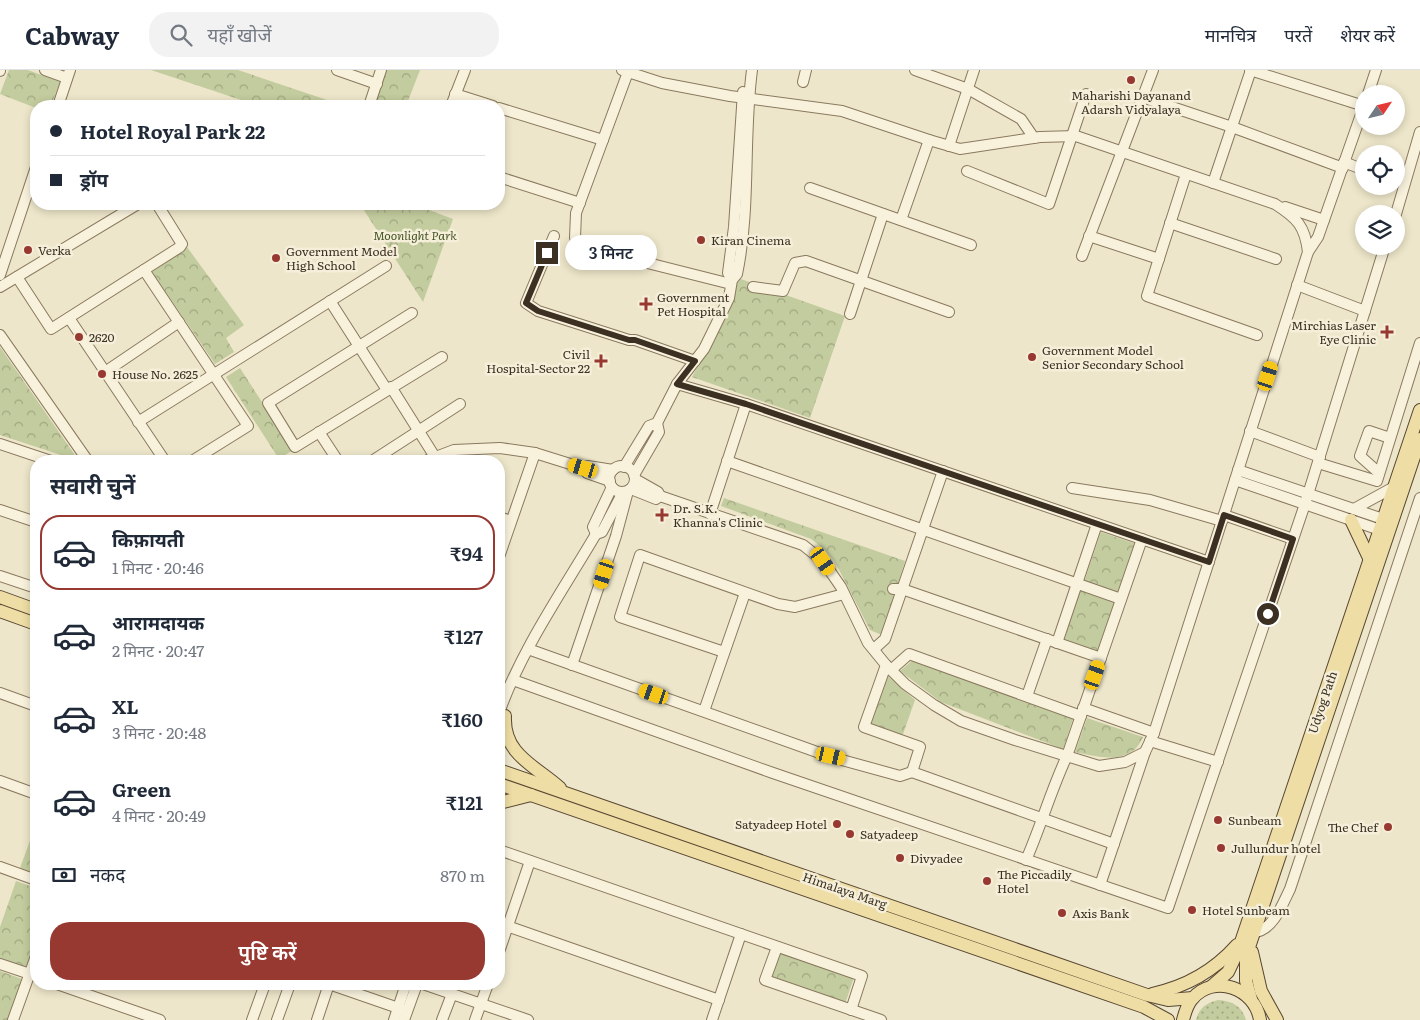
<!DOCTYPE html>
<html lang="hi">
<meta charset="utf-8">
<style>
body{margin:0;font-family:Literata,"Noto Sans Devanagari",serif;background:#f2f2f3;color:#1f2937;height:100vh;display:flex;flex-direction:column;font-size:19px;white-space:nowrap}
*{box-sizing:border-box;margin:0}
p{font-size:16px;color:#747a83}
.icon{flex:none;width:28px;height:28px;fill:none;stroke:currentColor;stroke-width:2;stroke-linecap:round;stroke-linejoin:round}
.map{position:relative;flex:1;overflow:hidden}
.details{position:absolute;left:30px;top:385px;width:475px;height:535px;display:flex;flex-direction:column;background:#fff;border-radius:20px;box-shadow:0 2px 8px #0003}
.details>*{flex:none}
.top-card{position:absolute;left:30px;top:30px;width:475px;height:110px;border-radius:20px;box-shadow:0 2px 8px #0003;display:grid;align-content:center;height:110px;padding:0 20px;background:#fff}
.needle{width:32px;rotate:55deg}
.tools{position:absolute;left:1355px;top:15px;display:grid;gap:10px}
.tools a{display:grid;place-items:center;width:50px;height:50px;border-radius:50%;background:#fff;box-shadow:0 2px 8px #0003;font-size:25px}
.end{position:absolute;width:22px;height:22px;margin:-11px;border:6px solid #3b3022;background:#fff;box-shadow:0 0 0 2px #fff}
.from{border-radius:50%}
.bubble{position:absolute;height:35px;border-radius:18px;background:#fff;box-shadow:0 2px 8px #0003;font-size:16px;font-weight:600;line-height:35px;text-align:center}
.car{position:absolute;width:15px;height:30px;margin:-15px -8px;border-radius:6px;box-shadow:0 0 4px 1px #0007;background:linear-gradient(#f5c518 24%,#345 0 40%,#f5c518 0 76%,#345 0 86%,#f5c518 0)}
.top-card b{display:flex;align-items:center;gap:18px;height:48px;font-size:19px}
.top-card b+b{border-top:1px solid #e0e1e3}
.top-card i{width:12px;height:12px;background:#1f2937}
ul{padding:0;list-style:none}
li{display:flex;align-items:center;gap:15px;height:75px;margin:0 10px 8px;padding:0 10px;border:2px solid transparent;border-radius:20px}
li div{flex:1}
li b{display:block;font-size:19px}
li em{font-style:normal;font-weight:600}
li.active{border-color:#973831}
li>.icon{width:45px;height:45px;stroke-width:1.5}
h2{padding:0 20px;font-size:22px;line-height:60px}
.pay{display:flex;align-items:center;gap:12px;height:55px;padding:0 20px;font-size:19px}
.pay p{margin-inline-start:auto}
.primary-button{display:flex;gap:10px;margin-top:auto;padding:10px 20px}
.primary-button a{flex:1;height:58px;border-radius:20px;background:#973831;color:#fff;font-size:20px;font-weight:600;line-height:58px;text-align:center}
header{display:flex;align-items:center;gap:30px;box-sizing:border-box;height:70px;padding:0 25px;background:#fff;border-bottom:1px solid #e0e1e3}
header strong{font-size:24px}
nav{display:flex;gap:28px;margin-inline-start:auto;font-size:18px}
.search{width:350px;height:45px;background:#f2f2f3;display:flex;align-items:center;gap:12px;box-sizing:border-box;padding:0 18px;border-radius:20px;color:#747a83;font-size:19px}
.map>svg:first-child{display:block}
</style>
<header>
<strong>Cabway</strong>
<div class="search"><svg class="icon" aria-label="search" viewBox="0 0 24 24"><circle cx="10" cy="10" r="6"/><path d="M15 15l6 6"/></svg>यहाँ खोजें</div>
<nav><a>मानचित्र</a><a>परतें</a><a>शेयर करें</a></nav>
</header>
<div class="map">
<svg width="1420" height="950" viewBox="0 0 1420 950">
<defs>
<pattern id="park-crowns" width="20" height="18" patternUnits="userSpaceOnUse" patternTransform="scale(1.25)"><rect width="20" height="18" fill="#c3cc9e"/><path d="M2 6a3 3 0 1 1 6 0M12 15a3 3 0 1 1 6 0" fill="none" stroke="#a0a680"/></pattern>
<pattern id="garden-dots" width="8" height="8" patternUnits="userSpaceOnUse" patternTransform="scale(1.25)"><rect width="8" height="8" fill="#c3cc9e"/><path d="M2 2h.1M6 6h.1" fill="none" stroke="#a0a680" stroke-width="1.8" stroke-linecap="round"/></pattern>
</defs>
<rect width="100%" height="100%" fill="#ede6ca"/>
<g fill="url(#park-crowns)">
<path d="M 9,0 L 28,0 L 60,12 L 51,36 L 36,36 L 36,38 L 0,24 Z"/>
<path d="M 151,0 L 238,0 L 345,36 L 259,36 Z"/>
<path d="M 381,0 L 420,0 L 406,36 L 367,36 Z"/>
<path d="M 360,134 L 413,134 L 453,149 L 423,232 Z"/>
<path d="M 187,177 L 244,255 L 226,268 L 234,282 L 215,294 L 152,202 Z"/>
<path d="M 738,208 L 845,246 L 810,348 L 692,307 L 719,259 Z"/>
<path d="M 0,277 L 79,391 L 0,365 Z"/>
<path d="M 240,298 L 293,380 L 279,389 L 226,307 Z"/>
<path d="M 724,428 L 905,491 L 882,565 L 870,560 L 835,492 L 824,479 L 811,469 L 721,436 Z"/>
<path d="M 1101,462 L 1136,474 L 1119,524 L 1084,512 Z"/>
<path d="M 1080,520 L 1116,532 L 1099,583 L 1064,571 Z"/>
<path d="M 913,590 L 1073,649 L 1063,679 L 941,632 L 900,601 Z"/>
<path d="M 888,606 L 915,630 L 902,667 L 870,655 Z"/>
<path d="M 1087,648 L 1143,667 C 1141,671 1138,677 1134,680 C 1118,693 1094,686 1075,682 Z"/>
<path d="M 36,754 L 36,804 L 20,798 Z"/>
<path d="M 16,811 L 36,818 L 36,873 L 27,898 L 0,889 L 0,857 Z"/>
<path d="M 781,881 L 854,907 L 845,934 L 771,909 Z"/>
<path d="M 0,901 L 22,909 L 8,950 L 0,950 Z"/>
</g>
<path fill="url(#garden-dots)" d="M 1218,930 C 1232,931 1242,936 1246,950 L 1196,950 C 1199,938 1206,933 1218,930 Z"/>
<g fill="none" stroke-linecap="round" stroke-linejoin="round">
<g stroke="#8a795f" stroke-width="12">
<g id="minor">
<path d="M 45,0 L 67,8"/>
<path d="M 337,0 L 377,14"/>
<path d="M 622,0 L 662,13 L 730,26 L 842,41 L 929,70 L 960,79 L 1040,67 L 1076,66 L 1275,134 C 1297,148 1305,156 1308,182 L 1154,663 L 1145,682 L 1125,692 L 1099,696 L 1015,670 L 961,651 L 934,635 L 905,614 L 886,595 L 868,573 L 841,517 L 823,491 L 803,475 L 660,426"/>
<path d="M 915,0 L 968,19 L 1021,49 L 1034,68"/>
<path d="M 1250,0 L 1364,36"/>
<path d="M 0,1 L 0,0"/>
<path d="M 628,2 L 576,143 L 575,168 L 584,177 L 731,214"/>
<path d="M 803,12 L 806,0"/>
<path d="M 455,24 L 493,36"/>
<path d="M 1368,24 L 1376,0"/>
<path d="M 1142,27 L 1232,57 L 1343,98"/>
<path d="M 58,36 L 70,0"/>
<path d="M 369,36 L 381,0"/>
<path d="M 451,36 L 465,0"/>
<path d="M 499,38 L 603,70"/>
<path d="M 949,76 L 974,0"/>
<path d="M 1344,92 L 1364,100"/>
<path d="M 967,101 L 1049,134 L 1086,24"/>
<path d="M 1186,104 L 1147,226 L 1257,265"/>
<path d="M 499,107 L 580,133"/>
<path d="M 1213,113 L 1251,0"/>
<path d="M 810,118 L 971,175"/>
<path d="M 1285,137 L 1324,150"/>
<path d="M 1396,144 L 1420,62"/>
<path d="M 901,150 L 929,70"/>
<path d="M 1170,153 L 1276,189"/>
<path d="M 554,166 L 526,233 L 538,241 L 629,270 L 635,270 L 695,291"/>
<path d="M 1089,166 L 1159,189"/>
<path d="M 1308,182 L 1318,167 L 1364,36"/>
<path d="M 1082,186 L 1153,0"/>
<path d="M 144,200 L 248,356 L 192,391"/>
<path d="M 0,205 L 36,97"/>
<path d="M 17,207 L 51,259 L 180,177 L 182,174 L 180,171 L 157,134"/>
<path d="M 732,210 L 728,203 L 734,157 L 743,22"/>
<path d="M 1297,215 L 1365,241"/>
<path d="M 0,217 L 138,134"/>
<path d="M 753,217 L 783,221 L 795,193 L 806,191 L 949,242"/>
<path d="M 330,231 L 387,320"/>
<path d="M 412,243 L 268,333 L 295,377 L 442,287"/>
<path d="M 850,244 L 883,144"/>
<path d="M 69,248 L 165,391"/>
<path d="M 0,265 L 88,391"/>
<path d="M 105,302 L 179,252"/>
<path d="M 677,314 L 746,334 L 1209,492"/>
<path d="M 391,317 L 435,387"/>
<path d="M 138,352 L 386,196"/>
<path d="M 657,353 L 677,314 L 704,279 L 729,228 L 732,210 L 737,204 C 751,137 743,68 752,0"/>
<path d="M 1250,361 L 1320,387"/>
<path d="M 319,362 L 338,391"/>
<path d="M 0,374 L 51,391"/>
<path d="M 372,391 L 460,334"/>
<path d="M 425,391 L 454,380 L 500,378 L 535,383 L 583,398"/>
<path d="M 727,391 L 1121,529"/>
<path d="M 1318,393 L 1377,411 L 1420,273"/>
<circle cx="622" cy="409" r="13"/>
<path d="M 624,397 L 649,356 L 657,353 L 659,362 L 634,405"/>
<path d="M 1238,400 L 1383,449"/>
<path d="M 1379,403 L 1360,386 L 1369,361 L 1390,368"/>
<path d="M 1235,410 L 1380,460"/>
<path d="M 610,411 L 587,403 L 583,398 L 588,396 L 613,400"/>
<path d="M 612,417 L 593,457 L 596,464 L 602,462 L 623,422"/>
<path d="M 1072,418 L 1150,430 L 1222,451"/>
<path d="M 631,419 L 656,429 L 660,426 L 658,422 L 635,409"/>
<path d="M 1354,439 L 1394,417"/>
<path d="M 0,440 L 36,452"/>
<path d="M 710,444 L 746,334"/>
<path d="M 1224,445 L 1293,469"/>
<path d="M 499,447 L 511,451"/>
<path d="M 499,487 L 535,383"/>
<path d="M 0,506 L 36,518"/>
<path d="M 893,519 L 902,519 L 1101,588"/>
<path d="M 1057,573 L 1097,454"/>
<path d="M 528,579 L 831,687 L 900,706 L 912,702"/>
<path d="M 874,579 L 885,569 L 943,401"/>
<path d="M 724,582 L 620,547 L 640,485 L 778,534 L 795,537 L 844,524"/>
<path d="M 572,595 L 616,466 L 628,421"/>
<path d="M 886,595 L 864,657 L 920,677 L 912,702 L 1114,774"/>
<path d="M 891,600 L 909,584 L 1081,646"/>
<path d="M 513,610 L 773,703 L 1168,838 L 1305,434 L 1385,176"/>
<path d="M 0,623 L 36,636"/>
<path d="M 1027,626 L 1047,569"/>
<path d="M 1083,638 L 1154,663"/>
<path d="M 704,641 L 745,523"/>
<path d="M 499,643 C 520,582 563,520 596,464"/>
<path d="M 499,668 L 504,650"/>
<path d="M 1150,671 L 1218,692"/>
<path d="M 0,711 L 36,724"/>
<path d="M 499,780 L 862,906 L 851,940"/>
<path d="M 1026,790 C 1041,756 1051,720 1067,686 L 1142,469"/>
<path d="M 0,797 L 36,810"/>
<path d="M 1100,815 L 1145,682"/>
<path d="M 507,856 L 719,930"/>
<path d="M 1254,862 C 1273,861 1283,833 1290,819 L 1420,428"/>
<path d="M 777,877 L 765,910 L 881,950"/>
<path d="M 499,882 L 530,791"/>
<path d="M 0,894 L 36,906"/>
<path d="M 57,914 L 160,950"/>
<path d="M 329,914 L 407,941"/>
<path d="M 423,914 L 528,950"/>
<path d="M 13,950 L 36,886"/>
<path d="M 252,950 L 265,914"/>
<path d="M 277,950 L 290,914"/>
<path d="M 317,950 L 329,914"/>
<path d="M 394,950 L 406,914"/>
<path d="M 404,950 L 417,914"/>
<path d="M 442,950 L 452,924"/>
<path d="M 475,950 L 488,914"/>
<path d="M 712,950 L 741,864"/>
</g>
</g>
<g stroke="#584732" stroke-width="14">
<g id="major">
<path d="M 1351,450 L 1370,490"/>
<path d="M 0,527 L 36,540"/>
<path d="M 0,541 L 36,554"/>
<path d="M 505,646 C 503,685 536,696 560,718"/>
<path d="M 499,700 L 1147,925 L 1168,930 L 1193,928"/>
<path d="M 499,714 L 1144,937 L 1168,950"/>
<path d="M 499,733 L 531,725"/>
<path d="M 1252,882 L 1261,921 L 1277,950"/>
<path d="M 1212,916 L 1228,902 L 1238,881 L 1420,340"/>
<path d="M 1152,924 C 1185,917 1214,901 1237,875"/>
<path d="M 1251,929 L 1246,911 L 1246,886 L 1420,369"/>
<path d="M 1183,950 C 1185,942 1187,935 1192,929 C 1214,903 1255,918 1260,950"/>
</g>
</g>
<use href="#minor" stroke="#f8f2dd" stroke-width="10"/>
<use href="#major" stroke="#eedda4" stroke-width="12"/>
</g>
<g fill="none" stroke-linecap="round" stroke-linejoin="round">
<path stroke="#3b3022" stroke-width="6" d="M 547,183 L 526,233 L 538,241 L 629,270 L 635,270 L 695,291 L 677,314 L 746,334 L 1209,492 L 1224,445 L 1293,469 L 1268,544"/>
</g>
<g fill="#973831" stroke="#f5efd9" stroke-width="2">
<circle cx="1131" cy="10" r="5"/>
<circle cx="701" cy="170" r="5"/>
<circle cx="28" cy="180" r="5"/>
<circle cx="276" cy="188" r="5"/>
<path d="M643.5 226.5h5v5h5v5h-5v5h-5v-5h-5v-5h5z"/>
<path d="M1384.5 254.5h5v5h5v5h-5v5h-5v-5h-5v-5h5z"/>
<circle cx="79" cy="267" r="5"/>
<circle cx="1032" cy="287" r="5"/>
<path d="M598.5 283.5h5v5h5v5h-5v5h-5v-5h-5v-5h5z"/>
<circle cx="102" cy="304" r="5"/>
<path d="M659.5 437.5h5v5h5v5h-5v5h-5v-5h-5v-5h5z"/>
<circle cx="1218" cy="750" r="5"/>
<circle cx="837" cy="754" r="5"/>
<circle cx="1388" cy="757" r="5"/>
<circle cx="850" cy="764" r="5"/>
<circle cx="1221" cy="778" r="5"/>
<circle cx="900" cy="788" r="5"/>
<circle cx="987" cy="811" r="5"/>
<circle cx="1192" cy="840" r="5"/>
<circle cx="1062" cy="843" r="5"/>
</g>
<g text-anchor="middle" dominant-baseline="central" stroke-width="5" stroke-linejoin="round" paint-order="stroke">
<g font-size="12" fill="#3b3022" stroke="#f5efd9" text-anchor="start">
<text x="1131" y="25" text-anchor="middle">Maharishi Dayanand<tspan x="1131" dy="14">Adarsh Vidyalaya</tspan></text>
<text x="711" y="170">Kiran Cinema</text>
<text x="38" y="180">Verka</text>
<text x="286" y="181">Government Model<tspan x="286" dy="14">High School</tspan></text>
<text x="657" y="227">Government<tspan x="657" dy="14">Pet Hospital</tspan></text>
<text x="1376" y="255" text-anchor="end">Mirchias Laser<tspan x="1376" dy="14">Eye Clinic</tspan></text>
<text x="89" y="267">2620</text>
<text x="1042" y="280">Government Model<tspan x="1042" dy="14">Senior Secondary School</tspan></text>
<text x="590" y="284" text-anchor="end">Civil<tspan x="590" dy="14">Hospital-Sector 22</tspan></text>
<text x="112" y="304">House No. 2625</text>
<text x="673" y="438">Dr. S.K.<tspan x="673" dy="14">Khanna's Clinic</tspan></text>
<text x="1228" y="750">Sunbeam</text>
<text x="827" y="754" text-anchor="end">Satyadeep Hotel</text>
<text x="1378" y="757" text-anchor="end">The Chef</text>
<text x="860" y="764">Satyadeep</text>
<text x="1231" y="778">Jullundur hotel</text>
<text x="910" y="788">Divyadee</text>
<text x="997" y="804">The Piccadily<tspan x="997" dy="14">Hotel</tspan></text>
<text x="1202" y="840">Hotel Sunbeam</text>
<text x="1072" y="843">Axis Bank</text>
</g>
<g font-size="12" font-style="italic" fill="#485729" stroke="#f5efd9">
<text x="415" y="165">Moonlight Park</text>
</g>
<g font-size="12" fill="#3b3022" stroke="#f5efd9">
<text transform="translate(1322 632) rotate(-71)">Udyog Path</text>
<text transform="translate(845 820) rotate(19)">Himalaya Marg</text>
</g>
</g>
</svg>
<div class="tools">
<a><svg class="needle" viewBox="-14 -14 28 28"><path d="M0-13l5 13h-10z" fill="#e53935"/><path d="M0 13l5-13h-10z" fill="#747a83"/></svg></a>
<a><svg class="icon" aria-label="locate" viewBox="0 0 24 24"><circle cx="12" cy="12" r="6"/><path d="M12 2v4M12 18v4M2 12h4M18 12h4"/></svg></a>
<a><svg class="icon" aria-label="layers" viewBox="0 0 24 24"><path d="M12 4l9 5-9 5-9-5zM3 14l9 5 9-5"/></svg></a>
</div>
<i class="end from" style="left:1268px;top:544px"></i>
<i class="end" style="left:547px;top:183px"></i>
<div class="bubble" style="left:565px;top:165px;width:92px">3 मिनट</div>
<i class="car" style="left:1268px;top:306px;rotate:18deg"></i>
<i class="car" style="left:583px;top:398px;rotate:287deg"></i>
<i class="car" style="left:823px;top:491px;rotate:145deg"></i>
<i class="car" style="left:604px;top:504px;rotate:198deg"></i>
<i class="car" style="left:1095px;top:605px;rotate:19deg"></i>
<i class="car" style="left:654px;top:624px;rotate:289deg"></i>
<i class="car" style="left:831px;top:686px;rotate:103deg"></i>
<div class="top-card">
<b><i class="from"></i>Hotel Royal Park 22</b>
<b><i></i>ड्रॉप</b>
</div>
<section class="details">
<h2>सवारी चुनें</h2>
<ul>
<li class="active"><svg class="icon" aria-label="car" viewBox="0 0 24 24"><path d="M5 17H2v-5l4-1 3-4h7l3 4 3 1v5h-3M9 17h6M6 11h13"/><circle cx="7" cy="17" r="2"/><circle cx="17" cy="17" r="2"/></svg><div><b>किफ़ायती</b><p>1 मिनट · 20:46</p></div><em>₹94</em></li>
<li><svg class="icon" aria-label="car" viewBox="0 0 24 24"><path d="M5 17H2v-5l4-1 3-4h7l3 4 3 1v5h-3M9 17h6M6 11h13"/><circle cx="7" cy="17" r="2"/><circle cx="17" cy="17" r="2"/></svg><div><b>आरामदायक</b><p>2 मिनट · 20:47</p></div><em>₹127</em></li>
<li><svg class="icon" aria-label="car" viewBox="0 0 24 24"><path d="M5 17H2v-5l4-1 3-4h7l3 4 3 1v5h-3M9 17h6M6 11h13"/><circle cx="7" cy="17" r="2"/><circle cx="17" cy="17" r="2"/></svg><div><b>XL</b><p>3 मिनट · 20:48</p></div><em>₹160</em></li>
<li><svg class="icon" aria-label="car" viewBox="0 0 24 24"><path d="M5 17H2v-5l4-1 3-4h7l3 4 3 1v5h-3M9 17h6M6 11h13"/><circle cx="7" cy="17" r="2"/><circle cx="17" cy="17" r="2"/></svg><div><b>Green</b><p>4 मिनट · 20:49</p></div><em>₹121</em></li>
</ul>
<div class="pay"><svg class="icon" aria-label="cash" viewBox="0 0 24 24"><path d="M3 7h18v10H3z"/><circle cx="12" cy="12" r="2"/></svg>नकद<p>870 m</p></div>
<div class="primary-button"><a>पुष्टि करें</a></div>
</section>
</div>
